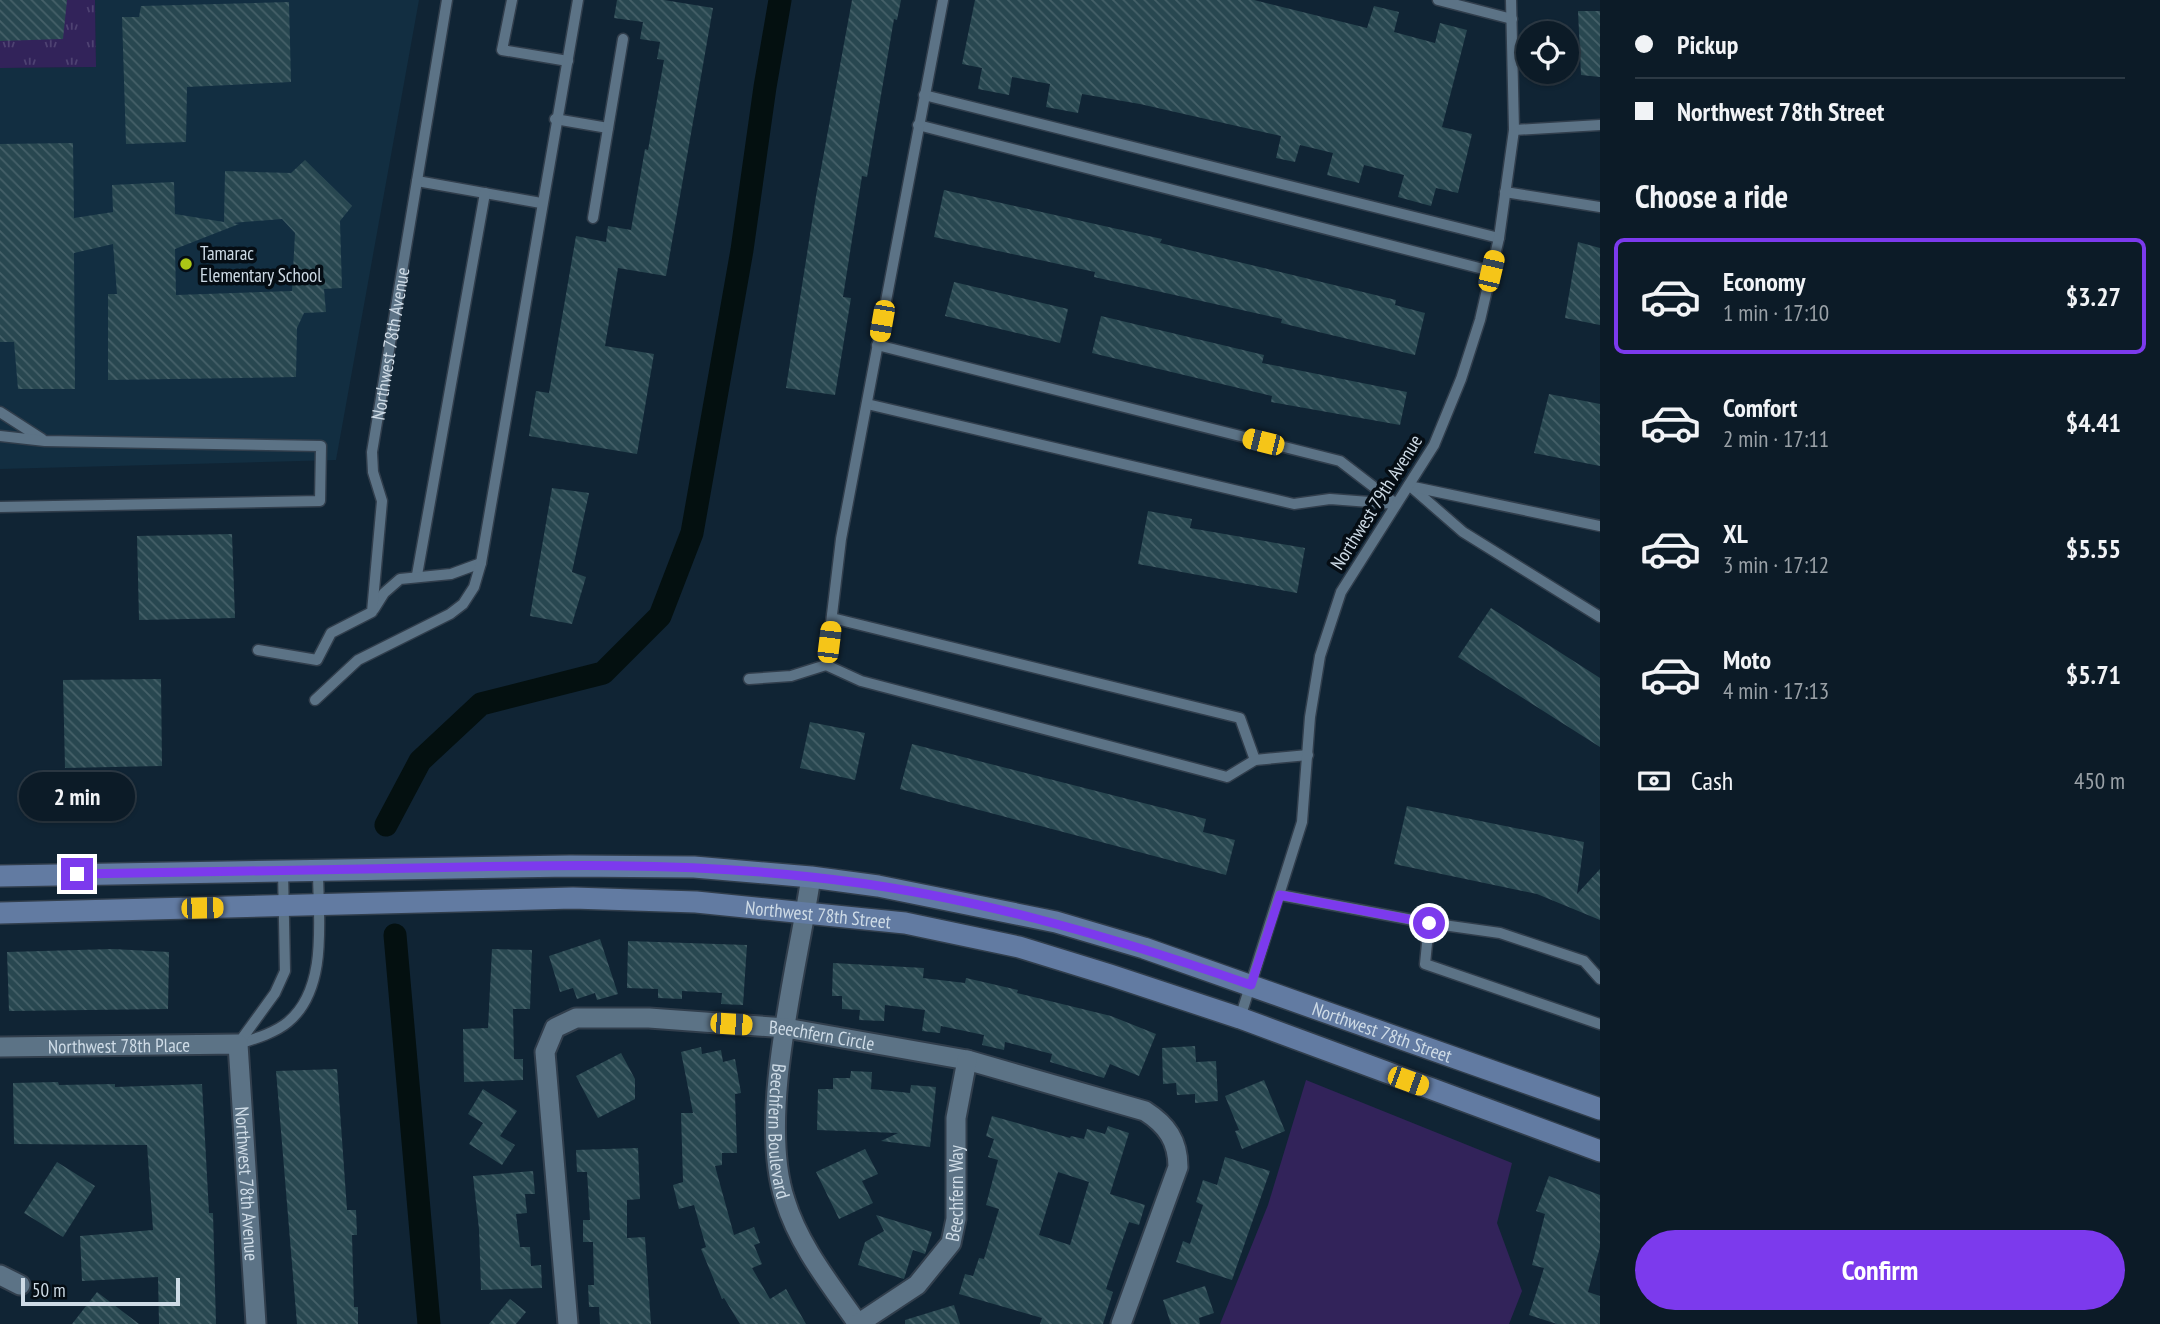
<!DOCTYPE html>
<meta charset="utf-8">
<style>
body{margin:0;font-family:"PT Sans Narrow",sans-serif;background:#1a2833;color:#f1f3f6;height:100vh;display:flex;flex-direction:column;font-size:26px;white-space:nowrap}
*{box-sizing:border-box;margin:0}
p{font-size:23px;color:#9aa1a7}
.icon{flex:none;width:38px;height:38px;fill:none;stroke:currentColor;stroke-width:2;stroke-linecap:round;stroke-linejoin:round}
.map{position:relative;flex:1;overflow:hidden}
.details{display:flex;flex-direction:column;background:#0c1b27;width:560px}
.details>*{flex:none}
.guide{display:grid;align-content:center;height:154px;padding:0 35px;background:#0c1b27}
.fabs{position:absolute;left:1516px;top:21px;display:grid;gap:14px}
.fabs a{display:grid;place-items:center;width:63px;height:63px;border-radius:50%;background:#0c1b27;box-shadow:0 2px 5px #0004,0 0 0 2px #2c3944;font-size:35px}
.scale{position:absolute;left:21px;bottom:18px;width:159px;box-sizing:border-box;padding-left:7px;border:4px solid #cedbe6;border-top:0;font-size:19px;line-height:24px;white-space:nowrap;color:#cedbe6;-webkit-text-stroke:5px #050d14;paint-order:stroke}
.end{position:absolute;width:32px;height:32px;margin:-16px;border:9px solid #7c3aed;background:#fff;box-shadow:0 0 0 4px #fff}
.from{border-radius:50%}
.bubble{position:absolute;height:49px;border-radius:24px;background:#0c1b27;box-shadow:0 2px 5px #0004,0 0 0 2px #2c3944;font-size:23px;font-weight:700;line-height:49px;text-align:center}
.car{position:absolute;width:21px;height:42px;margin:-21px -10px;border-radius:9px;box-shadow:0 0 5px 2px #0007;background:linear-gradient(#f5c518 24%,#345 0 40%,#f5c518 0 76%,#345 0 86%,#f5c518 0)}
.guide b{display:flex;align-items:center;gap:24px;height:66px;font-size:26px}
.guide b+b{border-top:2px solid #2c3944}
.guide i{width:18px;height:18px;background:#f1f3f6}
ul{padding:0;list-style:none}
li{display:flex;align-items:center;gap:21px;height:116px;margin:0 14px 10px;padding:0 21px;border:4px solid transparent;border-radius:10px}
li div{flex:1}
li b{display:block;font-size:26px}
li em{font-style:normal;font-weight:700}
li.active{border-color:#7c3aed}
li>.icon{width:63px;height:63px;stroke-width:1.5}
h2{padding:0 35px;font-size:32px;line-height:84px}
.pay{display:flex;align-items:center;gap:18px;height:77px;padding:0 35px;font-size:26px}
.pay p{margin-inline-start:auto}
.primary-button{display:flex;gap:14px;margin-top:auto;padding:14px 35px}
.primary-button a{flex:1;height:80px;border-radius:42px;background:#7c3aed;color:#fff;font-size:28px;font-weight:700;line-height:80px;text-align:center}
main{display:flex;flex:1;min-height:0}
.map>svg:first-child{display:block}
</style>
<main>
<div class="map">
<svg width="1600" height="1324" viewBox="0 0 1600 1324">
<defs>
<pattern id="park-tufts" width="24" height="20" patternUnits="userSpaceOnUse" patternTransform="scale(1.75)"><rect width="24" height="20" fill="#32235a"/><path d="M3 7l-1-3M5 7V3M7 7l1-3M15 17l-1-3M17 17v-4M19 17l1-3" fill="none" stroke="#4e4272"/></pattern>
<pattern id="building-back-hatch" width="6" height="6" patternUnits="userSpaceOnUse" patternTransform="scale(1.75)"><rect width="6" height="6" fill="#284750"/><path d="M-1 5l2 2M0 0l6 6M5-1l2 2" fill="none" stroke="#466169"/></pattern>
</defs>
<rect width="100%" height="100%" fill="#102434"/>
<path fill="#122e41" d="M 95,0 L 419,0 L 336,460 L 0,469 L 0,68 L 96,67 Z"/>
<path fill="#32235a" d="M 1306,1080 L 1512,1163 L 1497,1223 L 1522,1291 L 1509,1324 L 1220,1324 L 1268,1205 Z"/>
<path fill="url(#park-tufts)" d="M 0,0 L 95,0 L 96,67 L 0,68 Z"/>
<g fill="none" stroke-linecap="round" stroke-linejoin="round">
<g stroke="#041010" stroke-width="23">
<path d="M 386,825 L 420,761 L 481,704 L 603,673 L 660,616 L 692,533 L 742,250 L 765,87 L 780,0"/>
<path d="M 395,935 L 429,1324"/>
</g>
</g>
<g fill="url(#building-back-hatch)" fill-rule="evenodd">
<path d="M 0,0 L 67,0 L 63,39 L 0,41 Z"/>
<path d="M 617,0 L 664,0 L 713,8 L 666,276 L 618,268 L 605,346 L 654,354 L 637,454 L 529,436 L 536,391 L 549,393 L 576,236 L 606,242 L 608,226 L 631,230 L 645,149 L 648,150 L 664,60 L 657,59 L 660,42 L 640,39 L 643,22 L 614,18 Z"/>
<path d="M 852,0 L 901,0 L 897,20 L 894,19 L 867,177 L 862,176 L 843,297 L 851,298 L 835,395 L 786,388 L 816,196 Z"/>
<path d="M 975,0 L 1254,0 L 1367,28 L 1374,6 L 1399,12 L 1394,32 L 1435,43 L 1440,23 L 1467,30 L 1442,127 L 1472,134 L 1458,193 L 1436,188 L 1431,206 L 1398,197 L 1404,175 L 1364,165 L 1359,183 L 1327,175 L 1333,153 L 1300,145 L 1295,162 L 1276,158 L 1281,136 L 1140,104 L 1082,94 L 1078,113 L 1046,107 L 1050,84 L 1012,77 L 1009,95 L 978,89 L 982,68 L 962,64 Z"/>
<path d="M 289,2 L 291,82 L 187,87 L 186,142 L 126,144 L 122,17 L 139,17 L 141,6 Z"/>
<path d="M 1578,11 L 1600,11 L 1600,77 L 1581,75 Z"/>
<path d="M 73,143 L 74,218 L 113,212 L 112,185 L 174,182 L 175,214 L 224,222 L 225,171 L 291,173 L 305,160 L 352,206 L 340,221 L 342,288 L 324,289 L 326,312 L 304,313 L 297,328 L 296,377 L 108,380 L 108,294 L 117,294 L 113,244 L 74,253 L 75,389 L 18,389 L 14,342 L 0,342 L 0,144 ZM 282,219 L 295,233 L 292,291 L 176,295 L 175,249 L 239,224 L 232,223 Z"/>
<path d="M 944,190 L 1162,239 L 1160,243 L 1396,300 L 1395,305 L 1425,313 L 1415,355 L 1281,323 L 1282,319 L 1094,277 L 1095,272 L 934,237 Z"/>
<path d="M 1578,242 L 1600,248 L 1600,325 L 1565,318 Z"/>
<path d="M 954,282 L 1068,309 L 1060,343 L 945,316 Z"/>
<path d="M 1101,316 L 1264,355 L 1262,363 L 1407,392 L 1400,425 L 1271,402 L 1272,396 L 1092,353 Z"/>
<path d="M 1549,394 L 1600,404 L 1600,466 L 1534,453 Z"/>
<path d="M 552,488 L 589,493 L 572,572 L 586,577 L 572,624 L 530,616 Z"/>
<path d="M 1148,511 L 1192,519 L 1190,528 L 1305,548 L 1297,593 L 1138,564 Z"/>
<path d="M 232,534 L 235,618 L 139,620 L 137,536 Z"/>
<path d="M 1491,608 L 1600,678 L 1600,747 L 1458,657 Z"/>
<path d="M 161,679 L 162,766 L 65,768 L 63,680 Z"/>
<path d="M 810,722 L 865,733 L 855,780 L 800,768 Z"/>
<path d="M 912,744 L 1206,819 L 1203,832 L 1235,840 L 1226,875 L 900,789 Z"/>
<path d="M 1407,806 L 1584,842 L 1577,894 L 1600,869 L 1600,920 L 1537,894 L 1394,864 Z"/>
<path d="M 600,939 L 618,994 L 597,1000 L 595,993 L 577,999 L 573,988 L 560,992 L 549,956 Z"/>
<path d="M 628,941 L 747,945 L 743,1005 L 721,1004 L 722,993 L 682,991 L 682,999 L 658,998 L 658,989 L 627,988 Z"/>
<path d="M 113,949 L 169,952 L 168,1009 L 9,1011 L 7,952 Z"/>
<path d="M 492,949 L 532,950 L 530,1009 L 513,1009 L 514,1059 L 523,1059 L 523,1080 L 464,1082 L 463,1029 L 488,1028 Z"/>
<path d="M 833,963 L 924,968 L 923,978 L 965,983 L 966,978 L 1018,990 L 1017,993 L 1111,1016 L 1156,1034 L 1139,1076 L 1110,1064 L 1104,1078 L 1050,1062 L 1052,1054 L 1005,1042 L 1004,1050 L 982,1045 L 984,1035 L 941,1026 L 940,1033 L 922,1031 L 925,1010 L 885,1005 L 884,1021 L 859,1020 L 860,1010 L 842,1009 L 842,996 L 832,996 Z"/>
<path d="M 1195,1046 L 1196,1062 L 1216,1061 L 1218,1101 L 1195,1103 L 1195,1094 L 1177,1095 L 1176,1083 L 1163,1084 L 1162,1048 Z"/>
<path d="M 701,1047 L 702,1054 L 721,1050 L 723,1062 L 735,1059 L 741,1093 L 735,1094 L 737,1153 L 722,1153 L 722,1165 L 715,1166 L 734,1235 L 754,1227 L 760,1243 L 754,1245 L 762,1264 L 752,1268 L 770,1299 L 786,1289 L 806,1324 L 740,1324 L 724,1298 L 722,1299 L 701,1249 L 706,1247 L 694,1205 L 679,1209 L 673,1185 L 683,1182 L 681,1113 L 693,1113 L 681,1052 Z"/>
<path d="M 621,1053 L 635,1079 L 635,1099 L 598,1118 L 576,1076 Z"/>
<path d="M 337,1069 L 347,1210 L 356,1210 L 357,1235 L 352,1235 L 354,1307 L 358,1307 L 358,1324 L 297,1324 L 276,1071 Z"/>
<path d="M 851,1071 L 872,1072 L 871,1089 L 910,1093 L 911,1085 L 936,1087 L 930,1147 L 881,1141 L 898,1133 L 817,1130 L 818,1089 L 833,1089 L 833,1078 L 850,1078 Z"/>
<path d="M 1264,1080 L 1285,1131 L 1242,1149 L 1235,1131 L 1239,1130 L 1225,1096 Z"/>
<path d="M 58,1082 L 59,1085 L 115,1084 L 115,1087 L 202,1084 L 209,1213 L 213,1213 L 216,1324 L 159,1324 L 158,1277 L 82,1281 L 80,1236 L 153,1230 L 147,1145 L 14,1144 L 13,1083 Z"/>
<path d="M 483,1089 L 517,1111 L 500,1136 L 515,1145 L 502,1165 L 469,1144 L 483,1123 L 468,1114 Z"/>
<path d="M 992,1116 L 1070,1138 L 1071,1136 L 1084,1139 L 1087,1129 L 1105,1134 L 1108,1126 L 1129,1133 L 1110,1194 L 1145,1205 L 1139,1225 L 1129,1222 L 1119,1250 L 1106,1289 L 1113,1292 L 1103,1324 L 1040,1324 L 1042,1318 L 959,1294 L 965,1274 L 973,1276 L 979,1258 L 984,1259 L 999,1209 L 986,1205 L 998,1160 L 988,1157 L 994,1139 L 986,1136 ZM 1058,1172 L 1089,1182 L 1070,1245 L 1039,1235 Z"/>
<path d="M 638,1148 L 640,1199 L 627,1200 L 627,1238 L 645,1237 L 651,1324 L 600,1324 L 599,1307 L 589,1307 L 588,1285 L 594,1285 L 593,1242 L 583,1242 L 583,1220 L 590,1220 L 587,1172 L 577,1172 L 576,1150 Z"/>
<path d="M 865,1149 L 878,1174 L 862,1181 L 873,1203 L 839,1219 L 816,1172 Z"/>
<path d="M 1225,1157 L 1270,1171 L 1232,1280 L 1176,1262 L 1183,1241 L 1190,1244 L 1203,1205 L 1196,1202 L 1203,1180 L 1217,1185 Z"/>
<path d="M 57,1162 L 95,1186 L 63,1237 L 24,1213 Z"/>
<path d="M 533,1171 L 535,1194 L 525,1194 L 527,1213 L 516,1214 L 520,1247 L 530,1247 L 531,1266 L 541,1265 L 542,1288 L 481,1290 L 479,1229 L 473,1176 Z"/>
<path d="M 1549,1176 L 1600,1195 L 1600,1247 L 1588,1292 L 1600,1296 L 1600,1324 L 1557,1324 L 1529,1315 L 1544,1268 L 1532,1265 L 1545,1214 L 1536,1211 Z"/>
<path d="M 876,1215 L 932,1232 L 925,1254 L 913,1250 L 904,1279 L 858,1265 L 865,1242 L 884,1231 Z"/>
<path d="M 1205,1286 L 1214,1313 L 1199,1318 L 1200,1324 L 1171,1324 L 1163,1300 Z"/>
<path d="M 97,1292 L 139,1324 L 72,1324 Z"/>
<path d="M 510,1299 L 526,1312 L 516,1324 L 489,1324 Z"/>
<path d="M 954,1305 L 960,1324 L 905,1324 L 905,1320 Z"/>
</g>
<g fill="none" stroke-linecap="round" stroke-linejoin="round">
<g stroke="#313e4c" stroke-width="13">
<g id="lane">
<path d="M 512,0 L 502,50 L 568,61"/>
<path d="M 1438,0 L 1512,19"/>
<path d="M 924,95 L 1499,238"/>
<path d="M 555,119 L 608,128"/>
<path d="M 918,125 L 1491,271"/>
<path d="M 1514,130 L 1600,125"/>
<path d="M 417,181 L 541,203"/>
<path d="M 1505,192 L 1600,207"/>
<path d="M 593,218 L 623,39"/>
<path d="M 877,345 L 1340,461 L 1396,504"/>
<path d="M 867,404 L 1294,504 L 1330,499 L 1396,504"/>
<path d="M 0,412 L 42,439"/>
<path d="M 0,436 L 45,441 L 321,446 L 320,501 L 0,507"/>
<path d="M 1409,485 L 1463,532 L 1600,617"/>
<path d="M 1409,486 L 1600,526"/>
<path d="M 417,575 L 485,193"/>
<path d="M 374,609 L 384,593 L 400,579 L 451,574 L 481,563"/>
<path d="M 832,618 L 1240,718 L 1255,760"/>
<path id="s1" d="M 258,650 L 317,660 L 331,633 L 372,612 L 382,501 L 373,472 L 372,452 L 447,0"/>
<path d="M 826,665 L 861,681 L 1227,777 L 1255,760 L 1308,755"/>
<path d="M 749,679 L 791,676 L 826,665 L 841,539 L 943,0"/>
<path d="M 315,700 L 358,660 L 450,614 L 463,604 L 474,587 L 481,563 L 578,0"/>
<path d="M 1280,895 L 1429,923 L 1500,933 L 1584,961 L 1600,979"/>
<path d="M 1429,923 L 1425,964 L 1600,1024"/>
<path d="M 1240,1018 L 1302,822 L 1310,717 L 1320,656 L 1341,592 L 1434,445 L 1461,379 L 1480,320 L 1499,238 L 1514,130 L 1511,0"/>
<path d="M 238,1044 C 254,1039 275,1033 288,1022 C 329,988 318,917 318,870"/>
<path d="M 238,1044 L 275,993 L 285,971 L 283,871"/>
</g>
</g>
<g stroke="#313e4c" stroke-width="23">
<g id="street">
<path id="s2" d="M 811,877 C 798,966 757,1116 785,1200 C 799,1246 831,1285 858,1324"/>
<path id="s3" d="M 0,1047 L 238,1044 L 256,1324"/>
<path d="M 0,1275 L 20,1285"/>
<path id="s4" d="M 568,1324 L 545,1052 L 555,1028 L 576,1018 L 649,1018 L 786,1028 L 967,1060 L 1145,1111 C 1167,1125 1178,1141 1178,1167 L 1121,1324"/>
<path id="s5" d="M 858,1324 L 917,1285 L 951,1243 L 956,1219 L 956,1118 L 967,1060"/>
</g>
</g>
<g stroke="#313e4c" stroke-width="24">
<g id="secondary">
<path id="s6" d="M 0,876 L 570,866 L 694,867 L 811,877 L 878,886 L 1056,922 L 1144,948 L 1600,1109"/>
<path id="s7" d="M 0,913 L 573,898 L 696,902 L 905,923 L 1019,947 L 1110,975 L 1240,1018 L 1600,1151"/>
</g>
</g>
<use href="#lane" stroke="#5c7386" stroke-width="10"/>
<use href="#street" stroke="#5c7386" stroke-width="19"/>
<use href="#secondary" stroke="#627ba2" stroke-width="21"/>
</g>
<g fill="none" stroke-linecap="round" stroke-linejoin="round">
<path stroke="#7c3aed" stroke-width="9" d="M 77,874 C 191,872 304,870 418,868 C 549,865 681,862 811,877 C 963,893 1108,935 1251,985 L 1280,895 L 1429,923"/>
</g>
<circle fill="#abc716" stroke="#050d14" stroke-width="2.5" cx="186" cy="264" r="7"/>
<g text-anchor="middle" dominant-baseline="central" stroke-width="7" stroke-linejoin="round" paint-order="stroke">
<g font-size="19" fill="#cedbe6" stroke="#050d14" text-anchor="start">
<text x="200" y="253">Tamarac<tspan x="200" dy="22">Elementary School</tspan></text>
</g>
<g font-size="19" fill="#cedbe6" stroke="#050d14">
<text stroke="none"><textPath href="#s1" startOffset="408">Northwest 78th Avenue</textPath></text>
<text transform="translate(1376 502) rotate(-58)">Northwest 79th Avenue</text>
<text stroke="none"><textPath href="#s7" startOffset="819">Northwest 78th Street</textPath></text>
<text stroke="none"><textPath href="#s6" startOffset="1405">Northwest 78th Street</textPath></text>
<text stroke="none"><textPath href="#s4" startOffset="569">Beechfern Circle</textPath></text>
<text stroke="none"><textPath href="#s3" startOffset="119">Northwest 78th Place</textPath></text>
<text stroke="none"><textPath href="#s2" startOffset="257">Beechfern Boulevard</textPath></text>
<text stroke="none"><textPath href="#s3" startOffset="378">Northwest 78th Avenue</textPath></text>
<text stroke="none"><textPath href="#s5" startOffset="175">Beechfern Way</textPath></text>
</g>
</g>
</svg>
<div class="fabs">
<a><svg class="icon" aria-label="locate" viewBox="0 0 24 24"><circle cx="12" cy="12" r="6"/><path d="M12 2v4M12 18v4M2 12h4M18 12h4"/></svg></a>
</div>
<div class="scale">50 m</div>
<i class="end from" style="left:1429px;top:923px"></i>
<i class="end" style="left:77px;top:874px"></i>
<div class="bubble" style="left:19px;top:772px;width:116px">2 min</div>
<i class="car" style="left:1491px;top:271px;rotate:13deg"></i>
<i class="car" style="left:882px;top:321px;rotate:190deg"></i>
<i class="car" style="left:1263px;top:442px;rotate:284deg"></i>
<i class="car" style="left:829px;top:642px;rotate:7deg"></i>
<i class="car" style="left:202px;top:908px;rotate:89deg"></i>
<i class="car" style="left:731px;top:1024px;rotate:94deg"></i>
<i class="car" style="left:1408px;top:1081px;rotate:110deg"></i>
</div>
<section class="details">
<div class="guide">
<b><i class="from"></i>Pickup</b>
<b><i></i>Northwest 78th Street</b>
</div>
<h2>Choose a ride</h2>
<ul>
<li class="active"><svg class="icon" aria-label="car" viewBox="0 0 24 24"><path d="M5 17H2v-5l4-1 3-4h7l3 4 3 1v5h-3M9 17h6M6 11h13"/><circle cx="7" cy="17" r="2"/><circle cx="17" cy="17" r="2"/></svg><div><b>Economy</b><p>1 min · 17:10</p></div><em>$3.27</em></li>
<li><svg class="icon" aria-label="car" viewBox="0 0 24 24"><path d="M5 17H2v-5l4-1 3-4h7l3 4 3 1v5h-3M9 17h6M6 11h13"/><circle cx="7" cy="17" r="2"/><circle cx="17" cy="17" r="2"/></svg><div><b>Comfort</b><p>2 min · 17:11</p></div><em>$4.41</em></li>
<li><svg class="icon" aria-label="car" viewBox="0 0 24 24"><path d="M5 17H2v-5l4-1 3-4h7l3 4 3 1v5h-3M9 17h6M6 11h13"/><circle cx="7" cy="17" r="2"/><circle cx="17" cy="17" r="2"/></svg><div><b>XL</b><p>3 min · 17:12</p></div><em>$5.55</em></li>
<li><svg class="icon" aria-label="car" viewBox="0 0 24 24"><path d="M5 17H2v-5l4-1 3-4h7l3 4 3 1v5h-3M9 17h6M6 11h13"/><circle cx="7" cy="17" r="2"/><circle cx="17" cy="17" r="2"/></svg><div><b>Moto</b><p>4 min · 17:13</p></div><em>$5.71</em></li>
</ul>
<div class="pay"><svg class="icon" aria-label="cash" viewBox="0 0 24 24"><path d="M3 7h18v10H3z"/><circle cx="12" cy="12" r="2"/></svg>Cash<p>450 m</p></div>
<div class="primary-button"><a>Confirm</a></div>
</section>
</main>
